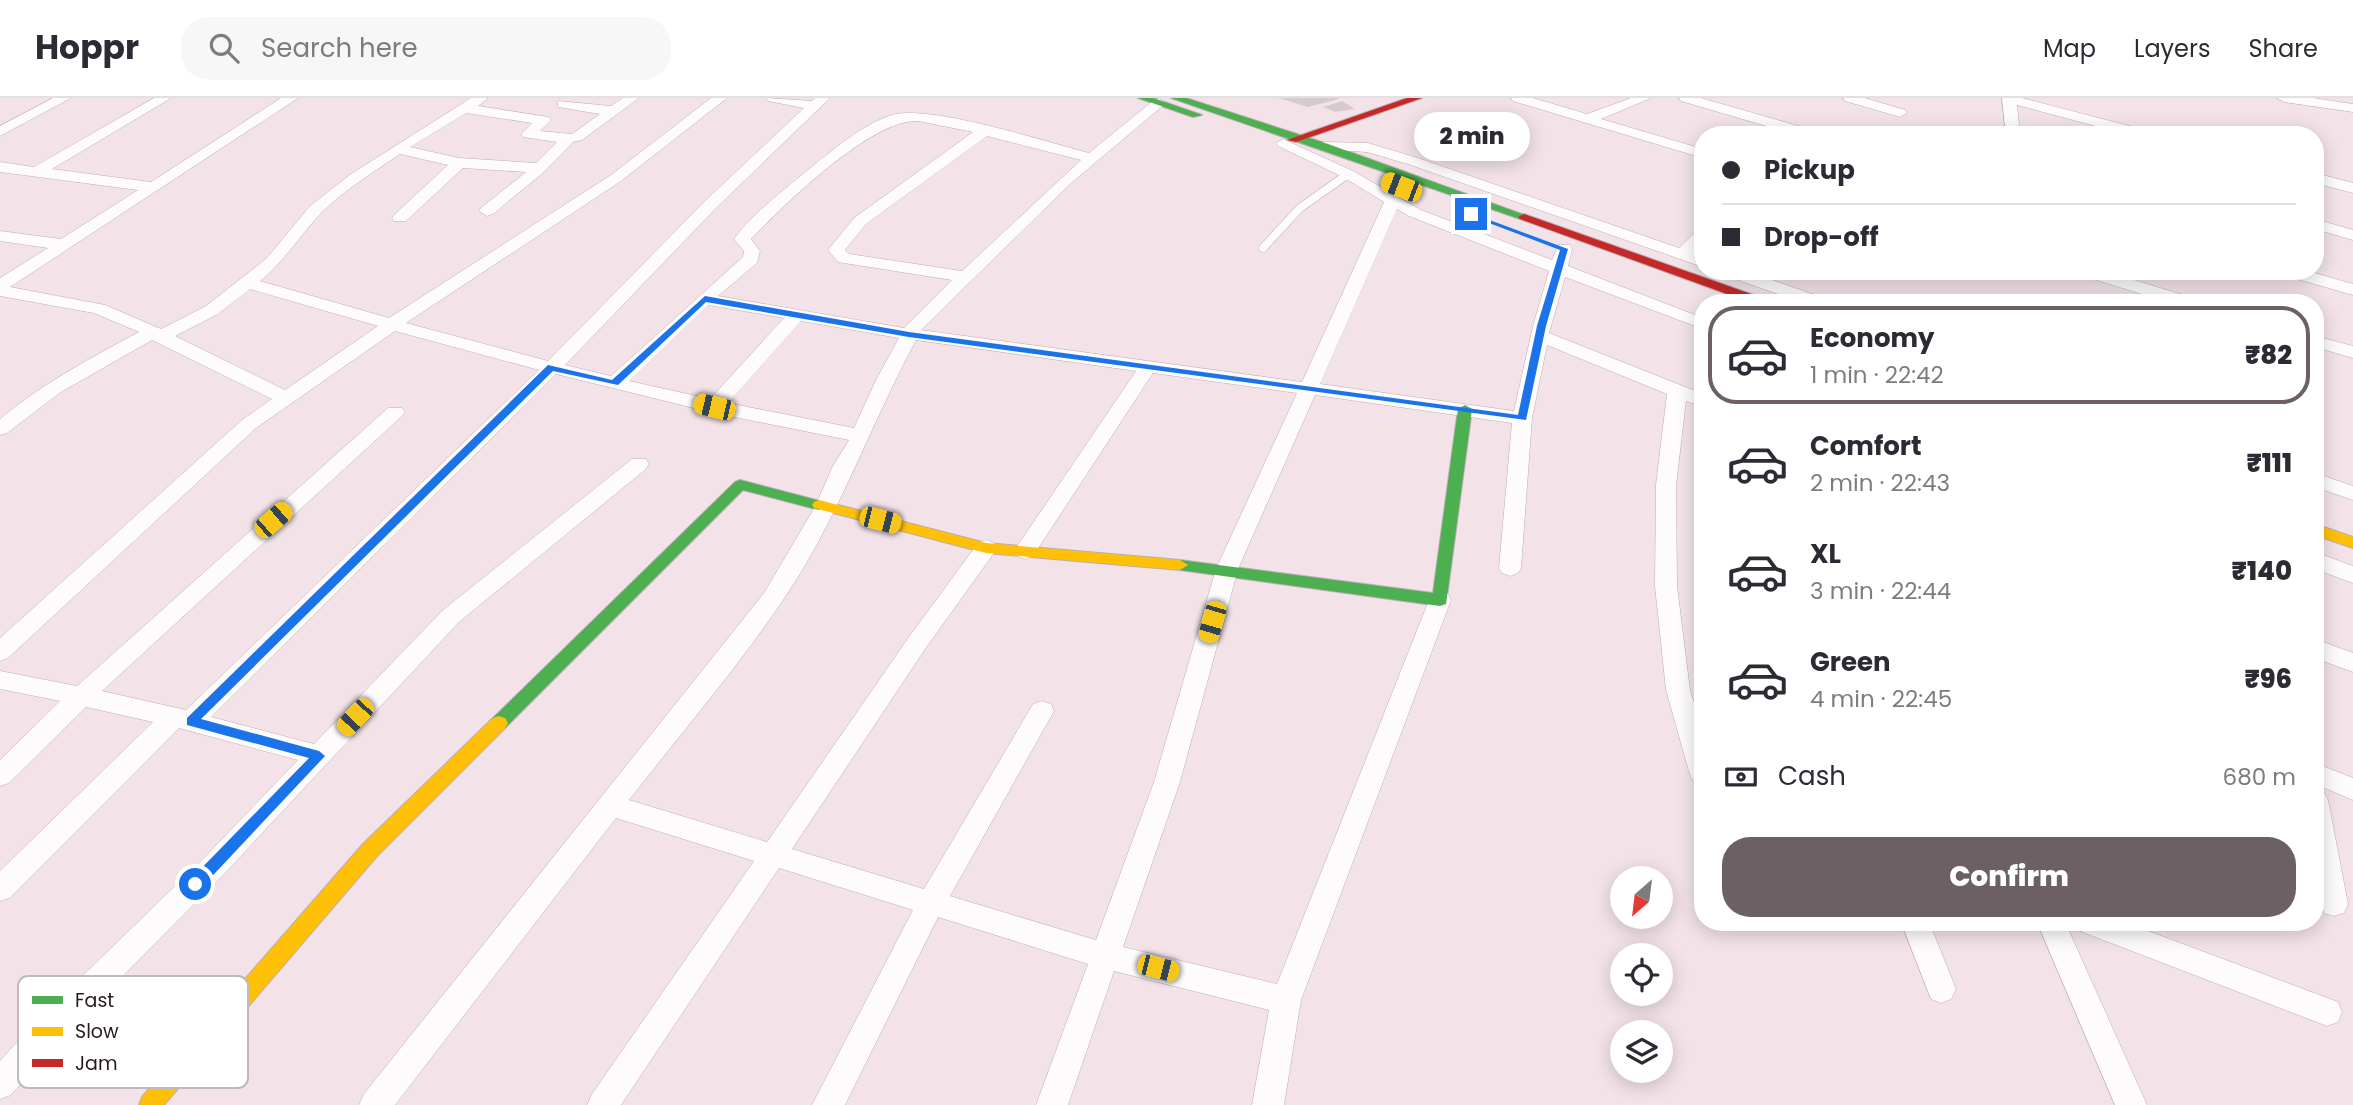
<!DOCTYPE html>
<meta charset="utf-8">
<style>
body{margin:0;font-family:Poppins,sans-serif;background:#f7f7f7;color:#2b2b33;height:100vh;display:flex;flex-direction:column;font-size:26px;white-space:nowrap}
*{box-sizing:border-box;margin:0}
p{font-size:23px;color:#7c7c81}
.icon{flex:none;width:38px;height:38px;fill:none;stroke:currentColor;stroke-width:2;stroke-linecap:round;stroke-linejoin:round}
.map{position:relative;flex:1;overflow:hidden}
.drawer{position:absolute;left:1694px;top:196px;width:630px;height:637px;display:flex;flex-direction:column;background:#fff;border-radius:28px;box-shadow:0 4px 18px #0003}
.drawer>*{flex:none}
.banner{position:absolute;left:1694px;top:28px;width:630px;height:154px;border-radius:28px;box-shadow:0 4px 18px #0003;display:grid;align-content:center;height:154px;padding:0 28px;background:#fff}
.needle{width:46px;rotate:208deg}
.controls{position:absolute;left:1610px;top:768px;display:grid;gap:14px}
.controls a{display:grid;place-items:center;width:63px;height:63px;border-radius:50%;background:#fff;box-shadow:0 4px 18px #0003;font-size:35px}
.end{position:absolute;width:32px;height:32px;margin:-16px;border:9px solid #1a73e8;background:#fff;box-shadow:0 0 0 4px #fff}
.from{border-radius:50%}
.bubble{position:absolute;height:49px;border-radius:24px;background:#fff;box-shadow:0 4px 18px #0003;font-size:23px;font-weight:800;line-height:49px;text-align:center}
.car{position:absolute;width:21px;height:42px;margin:-21px -10px;border-radius:9px;box-shadow:0 0 5px 2px #0007;background:linear-gradient(#f5c518 24%,#345 0 40%,#f5c518 0 76%,#345 0 86%,#f5c518 0)}
.banner b{display:flex;align-items:center;gap:24px;height:66px;font-size:26px}
.banner b+b{border-top:2px solid #e1e1e2}
.banner i{width:18px;height:18px;background:#2b2b33}
ul{padding:12px 0 0;list-style:none}
li{display:flex;align-items:center;gap:21px;height:98px;margin:0 14px 10px;padding:0 14px;border:4px solid transparent;border-radius:28px}
li div{flex:1}
li b{display:block;font-size:26px}
li em{font-style:normal;font-weight:800}
li.on{border-color:#6d6064}
li>.icon{width:63px;height:63px;stroke-width:1.5}
.pay{display:flex;align-items:center;gap:18px;height:77px;padding:0 28px;font-size:26px}
.pay p{margin-inline-start:auto}
.cta{display:flex;gap:14px;margin-top:auto;padding:14px 28px}
.cta a{flex:1;height:80px;border-radius:28px;background:#6d6064;color:#fff;font-size:28px;font-weight:800;line-height:80px;text-align:center}
header{display:flex;align-items:center;gap:42px;box-sizing:border-box;height:98px;padding:0 35px;background:#fff;border-bottom:2px solid #e1e1e2}
header strong{font-size:33px}
nav{display:flex;gap:38px;margin-inline-start:auto;font-size:24px}
.search{width:490px;height:63px;background:#f7f7f7;display:flex;align-items:center;gap:18px;box-sizing:border-box;padding:0 24px;border-radius:28px;color:#7c7c81;font-size:26px}
.map>svg:first-child{display:block}
</style>
<header>
<strong>Hoppr</strong>
<div class="search"><svg class="icon" aria-label="search" viewBox="0 0 24 24"><circle cx="10" cy="10" r="6"/><path d="M15 15l6 6"/></svg>Search here</div>
<nav><a>Map</a><a>Layers</a><a>Share</a></nav>
</header>
<div class="map">
<svg width="2353" height="1007" viewBox="0 0 2353 1007">
<rect width="100%" height="100%" fill="#f3e3e8"/>
<g fill="#d7cace">
<path d="M 1279,0 L 1338,0 L 1339,1 L 1308,9 Z"/>
<path d="M 1342,3 L 1355,11 L 1335,14 L 1323,9 Z"/>
</g>
<g fill="none" stroke-linecap="round" stroke-linejoin="round">
<g stroke="#baaeb2" stroke-width="9">
<path id="lane" d="M 1263,150 L 1300,110 L 1348,76"/>
</g>
<g stroke="#baaeb2" stroke-width="1">
<g id="street">
<path d="M 53,0 L 71,0 L 0,38 L 0,28 Z"/>
<path d="M 154,0 L 171,0 L 52,71 L 151,84 L 281,0 L 298,0 L 10,189 L 105,207 L 161,231 L 206,208 L 267,160 L 310,108 L 351,76 L 471,0 L 488,0 L 478,8 L 549,19 L 551,22 L 540,33 L 572,36 L 600,16 L 558,9 L 558,3 L 611,8 L 623,0 L 639,0 L 582,42 L 573,44 L 545,73 L 493,116 L 487,118 L 479,113 L 481,110 L 526,74 L 463,70 L 406,123 L 394,123 L 392,120 L 394,117 L 448,67 L 400,56 C 374,74 344,92 322,114 C 300,137 285,163 260,183 L 389,220 L 611,77 L 711,0 L 727,0 L 621,83 L 406,225 L 548,263 L 704,104 L 804,10 L 768,3 L 766,0 L 812,3 L 815,0 L 830,0 L 716,110 L 565,267 L 611,278 L 743,159 L 744,153 L 734,141 C 753,115 783,93 808,72 C 833,52 861,27 892,17 C 930,6 1046,44 1089,55 L 1154,2 L 1159,1 L 1166,5 L 1070,86 L 921,232 L 1302,284 L 1384,104 L 1343,79 L 1278,48 L 1276,45 L 1283,41 L 1353,73 L 1421,112 L 1552,162 L 1558,147 L 1570,147 L 1572,151 L 1568,168 L 1703,220 L 1703,231 L 1565,179 L 1549,235 L 1703,296 L 1703,309 L 1686,303 L 1676,387 L 1677,488 L 1690,592 L 1703,634 L 1703,687 L 1694,684 L 1690,677 L 1666,592 L 1655,488 L 1656,387 L 1667,296 L 1547,247 L 1532,320 L 1521,470 L 1518,475 L 1510,478 L 1502,475 L 1499,470 L 1512,325 L 1315,297 L 1238,471 L 1180,684 L 1123,849 L 1277,886 L 1429,502 L 1432,496 L 1440,494 L 1448,496 L 1451,502 L 1301,902 L 1284,1007 L 1252,1007 L 1269,912 L 1114,873 L 1068,1007 L 1036,1007 L 1088,866 L 938,819 L 845,1007 L 812,1007 L 913,812 L 779,770 L 621,1007 L 587,1007 L 592,996 L 754,763 L 616,720 L 395,1007 L 359,1007 L 364,996 L 764,495 L 815,409 L 832,370 L 849,342 L 714,315 L 556,276 L 211,619 L 314,646 L 443,512 L 632,361 L 646,361 L 649,366 L 646,371 L 459,524 L 224,776 L 56,945 L 11,997 L 0,1001 L 0,963 L 34,925 L 204,760 L 298,662 L 179,630 L 10,800 L 0,803 L 0,773 L 153,624 L 86,609 L 9,685 L 0,688 L 0,662 L 60,603 L 0,591 L 0,573 L 77,588 L 388,310 L 402,310 L 405,314 L 402,318 L 102,593 L 186,612 L 539,272 L 395,233 L 256,330 L 8,560 L 0,563 L 0,540 L 242,322 L 272,301 L 152,242 L 61,294 L 7,335 L 0,337 L 0,321 C 42,286 90,260 139,234 L 94,215 L 0,198 L 0,180 L 48,150 L 0,143 L 0,133 L 61,141 L 138,92 L 0,74 L 0,64 L 34,69 ZM 466,15 L 532,25 L 521,36 L 523,39 L 557,44 L 536,65 L 459,60 L 410,49 ZM 918,23 L 973,34 L 854,120 L 828,152 L 838,164 L 844,165 L 952,182 L 904,230 L 718,198 L 757,165 L 760,153 L 751,141 C 784,107 871,21 918,23 ZM 987,38 L 1081,62 L 962,173 L 849,156 L 845,152 L 866,126 ZM 1397,111 L 1409,118 L 1549,173 L 1533,228 L 1514,313 L 1320,286 ZM 250,191 L 378,228 L 285,292 L 175,238 L 218,216 ZM 708,207 L 784,220 L 710,301 L 629,283 ZM 801,223 L 899,240 L 876,282 L 854,330 L 728,305 ZM 916,242 L 1136,273 L 1014,453 L 1017,458 L 1025,461 L 1033,458 L 1153,275 L 1297,295 L 1216,471 L 1154,684 L 1096,842 L 950,798 L 1054,613 L 1051,606 L 1042,603 L 1033,606 L 924,791 L 792,751 L 925,551 L 994,455 L 997,450 L 994,445 L 986,442 L 978,445 L 909,539 L 767,744 L 629,702 C 679,638 733,575 779,508 C 836,427 869,329 916,242 Z"/>
<path d="M 1511,0 L 1533,0 L 1587,16 L 1631,0 L 1651,0 L 1601,21 L 1703,51 L 1703,60 L 1513,3 Z"/>
<path d="M 1679,0 L 1701,0 L 1819,34 L 1821,37 L 1797,37 L 1681,3 Z"/>
<path d="M 1843,0 L 1865,0 L 1905,12 L 1907,15 L 1900,19 L 1845,3 Z"/>
<path d="M 2002,0 L 2022,0 L 2152,34 L 2154,37 L 2129,37 L 2017,7 L 2020,37 L 2006,37 Z"/>
<path d="M 2277,0 L 2313,0 L 2353,6 L 2353,14 L 2284,4 Z"/>
<path d="M 1324,44 L 1368,45 L 1418,60 L 1679,150 L 1697,133 L 1703,132 L 1703,146 L 1694,155 L 1703,158 L 1703,169 L 1408,66 L 1367,54 L 1319,51 L 1317,48 L 1319,45 Z"/>
<path d="M 2315,75 L 2353,85 L 2353,95 L 2315,85 Z"/>
<path d="M 2315,121 L 2353,132 L 2353,142 L 2315,131 Z"/>
<path d="M 1722,173 L 1747,173 L 1826,201 L 1829,205 L 1803,205 L 1724,177 Z"/>
<path d="M 2078,173 L 2105,173 L 2196,201 L 2199,205 L 2171,205 L 2080,177 Z"/>
<path d="M 2281,173 L 2308,173 L 2353,186 L 2353,197 L 2283,177 Z"/>
<path d="M 2315,238 L 2353,248 L 2353,260 L 2315,249 Z"/>
<path d="M 2315,375 L 2353,388 L 2353,402 L 2315,389 Z"/>
<path d="M 2315,454 L 2353,468 L 2353,485 L 2315,471 Z"/>
<path d="M 2315,541 L 2353,555 L 2353,574 L 2315,560 Z"/>
<path d="M 2315,665 L 2353,680 L 2353,702 L 2315,686 Z"/>
<path d="M 2315,691 L 2324,694 L 2328,702 L 2348,806 L 2344,815 L 2334,818 L 2324,815 L 2315,778 Z"/>
<path d="M 1901,824 L 1929,824 L 1956,891 L 1951,901 L 1941,905 L 1931,901 Z"/>
<path d="M 2037,824 L 2065,824 L 2147,1007 L 2115,1007 Z"/>
<path d="M 2076,824 L 2124,824 L 2338,904 L 2342,914 L 2338,924 L 2327,928 L 2080,833 Z"/>
</g>
</g>
<g stroke="#baaeb2" stroke-width="2">
<g id="fast">
<path d="M 1138,0 L 1153,0 L 1202,17 L 1193,19 Z"/>
<path d="M 1171,0 L 1186,0 L 1328,46 L 1530,119 L 1520,121 Z"/>
<path d="M 1465,307 L 1472,311 L 1446,506 L 1440,508 L 1180,472 L 1172,467 L 1180,462 L 1433,495 L 1458,311 Z"/>
<path d="M 740,382 L 824,404 L 826,407 L 819,412 L 743,392 L 505,630 L 499,632 L 493,630 L 490,625 L 493,620 L 735,384 Z"/>
</g>
</g>
<g stroke="#baaeb2" stroke-width="2">
<g id="slow">
<path d="M 819,402 L 986,445 L 1180,462 L 1188,467 L 1180,472 L 986,455 L 814,410 L 812,407 L 814,404 Z"/>
<path d="M 2315,426 L 2353,439 L 2353,450 L 2315,437 Z"/>
<path d="M 499,618 L 505,620 L 508,625 L 505,630 L 377,758 L 164,1007 L 139,1007 L 142,999 L 363,746 L 493,620 Z"/>
</g>
</g>
<g stroke="#baaeb2" stroke-width="2">
<g id="jam">
<path d="M 1407,0 L 1422,0 L 1296,44 L 1287,42 Z"/>
<path d="M 1524,116 L 1768,202 L 1770,205 L 1752,205 L 1520,121 L 1518,119 Z"/>
</g>
</g>
<use href="#lane" stroke="#fdfbfc" stroke-width="8"/>
<use href="#street" fill="#fdfbfc" fill-rule="evenodd"/>
<use href="#fast" fill="#4caf50" fill-rule="evenodd"/>
<use href="#slow" fill="#ffc107" fill-rule="evenodd"/>
<use href="#jam" fill="#c62828" fill-rule="evenodd"/>
</g>
<path fill="#1a73e8" d="M 1468,114 L 1568,151 L 1546,228 L 1526,322 L 909,239 L 706,204 L 618,287 L 553,273 L 201,621 L 319,653 L 325,658 L 200,791 L 190,791 L 190,782 L 309,660 L 187,627 L 187,620 L 548,267 L 612,282 L 705,198 L 909,234 L 1518,317 L 1537,228 L 1560,152 L 1468,117 Z"/>
<rect x="18" y="878" width="230" height="112" rx="10" fill="#fff" stroke="#bebabb" stroke-width="2"/>
<rect x="32" y="898" width="31" height="8" fill="#4caf50"/>
<rect x="32" y="929" width="31" height="9" fill="#ffc107"/>
<rect x="32" y="961" width="31" height="8" fill="#c62828"/>
<g font-size="19" fill="#251a1d">
<text x="75" y="909">Fast</text>
<text x="75" y="940">Slow</text>
<text x="75" y="972">Jam</text>
</g>
</svg>
<div class="controls">
<a><svg class="needle" viewBox="-14 -14 28 28"><path d="M0-13l5 13h-10z" fill="#e53935"/><path d="M0 13l5-13h-10z" fill="#7c7c81"/></svg></a>
<a><svg class="icon" aria-label="locate" viewBox="0 0 24 24"><circle cx="12" cy="12" r="6"/><path d="M12 2v4M12 18v4M2 12h4M18 12h4"/></svg></a>
<a><svg class="icon" aria-label="layers" viewBox="0 0 24 24"><path d="M12 4l9 5-9 5-9-5zM3 14l9 5 9-5"/></svg></a>
</div>
<i class="end from" style="left:195px;top:786px"></i>
<i class="end" style="left:1471px;top:116px"></i>
<div class="bubble" style="left:1414px;top:14px;width:116px">2 min</div>
<i class="car" style="left:1401px;top:89px;rotate:291deg"></i>
<i class="car" style="left:714px;top:309px;rotate:283deg"></i>
<i class="car" style="left:273px;top:422px;rotate:49deg"></i>
<i class="car" style="left:880px;top:422px;rotate:104deg"></i>
<i class="car" style="left:1212px;top:524px;rotate:196deg"></i>
<i class="car" style="left:355px;top:619px;rotate:223deg"></i>
<i class="car" style="left:1158px;top:870px;rotate:104deg"></i>
<div class="banner">
<b><i class="from"></i>Pickup</b>
<b><i></i>Drop-off</b>
</div>
<section class="drawer">
<ul>
<li class="on"><svg class="icon" aria-label="car" viewBox="0 0 24 24"><path d="M5 17H2v-5l4-1 3-4h7l3 4 3 1v5h-3M9 17h6M6 11h13"/><circle cx="7" cy="17" r="2"/><circle cx="17" cy="17" r="2"/></svg><div><b>Economy</b><p>1 min · 22:42</p></div><em>₹82</em></li>
<li><svg class="icon" aria-label="car" viewBox="0 0 24 24"><path d="M5 17H2v-5l4-1 3-4h7l3 4 3 1v5h-3M9 17h6M6 11h13"/><circle cx="7" cy="17" r="2"/><circle cx="17" cy="17" r="2"/></svg><div><b>Comfort</b><p>2 min · 22:43</p></div><em>₹111</em></li>
<li><svg class="icon" aria-label="car" viewBox="0 0 24 24"><path d="M5 17H2v-5l4-1 3-4h7l3 4 3 1v5h-3M9 17h6M6 11h13"/><circle cx="7" cy="17" r="2"/><circle cx="17" cy="17" r="2"/></svg><div><b>XL</b><p>3 min · 22:44</p></div><em>₹140</em></li>
<li><svg class="icon" aria-label="car" viewBox="0 0 24 24"><path d="M5 17H2v-5l4-1 3-4h7l3 4 3 1v5h-3M9 17h6M6 11h13"/><circle cx="7" cy="17" r="2"/><circle cx="17" cy="17" r="2"/></svg><div><b>Green</b><p>4 min · 22:45</p></div><em>₹96</em></li>
</ul>
<div class="pay"><svg class="icon" aria-label="cash" viewBox="0 0 24 24"><path d="M3 7h18v10H3z"/><circle cx="12" cy="12" r="2"/></svg>Cash<p>680 m</p></div>
<div class="cta"><a>Confirm</a></div>
</section>
</div>
